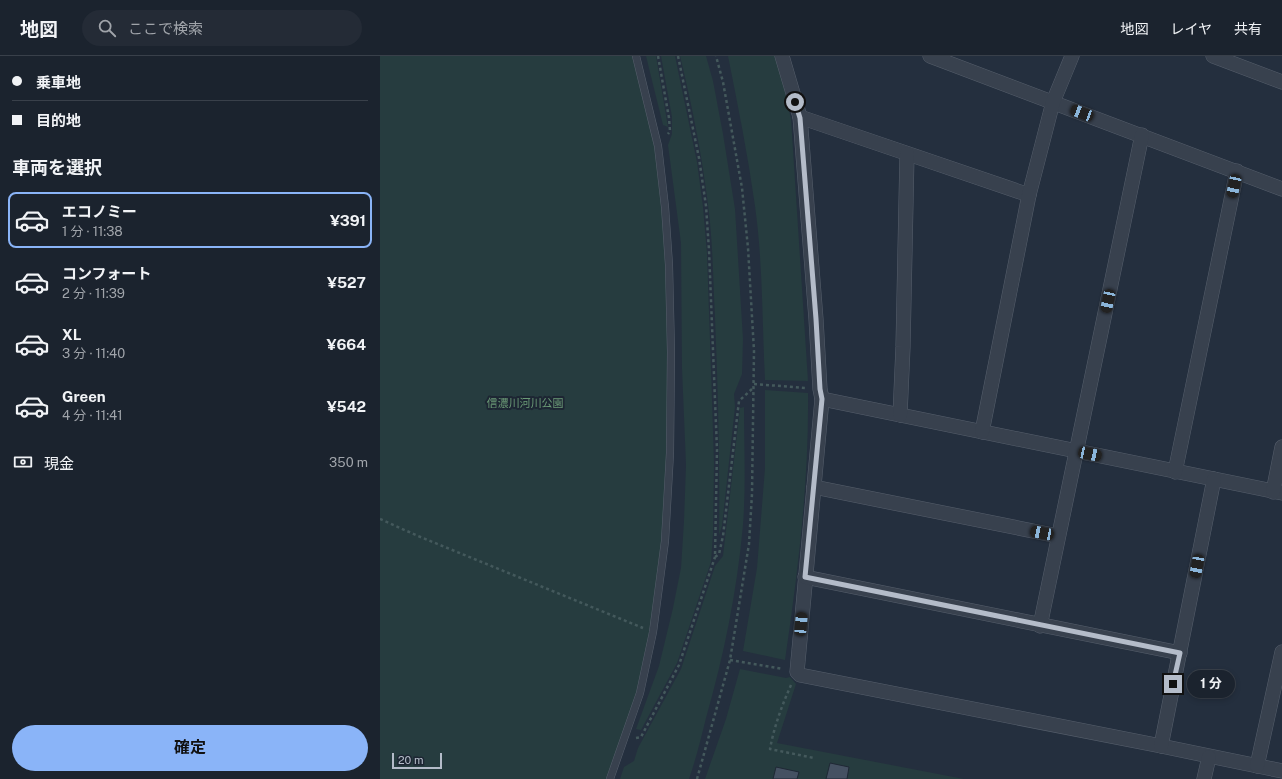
<!DOCTYPE html>
<html lang="ja">
<meta charset="utf-8">
<style>
body{margin:0;font-family:"Public Sans","Noto Sans JP",sans-serif;background:#242b36;color:#f1f3f6;height:100vh;display:flex;flex-direction:column;font-size:15px;white-space:nowrap}
*{box-sizing:border-box;margin:0}
p{font-size:13px;color:#a0a4aa}
.icon{flex:none;width:22px;height:22px;fill:none;stroke:currentColor;stroke-width:2;stroke-linecap:round;stroke-linejoin:round}
.map{position:relative;flex:1;overflow:hidden}
.details{display:flex;flex-direction:column;background:#1b232e;width:380px}
.details>*{flex:none}
.guide{display:grid;align-content:center;height:88px;padding:0 12px;background:#1b232e}
.scale{position:absolute;left:12px;bottom:10px;width:50px;box-sizing:border-box;padding-left:4px;border:2px solid #b4bcc9;border-top:0;font-size:11px;line-height:14px;white-space:nowrap;color:#b4bcc9;-webkit-text-stroke:3px #1d2633;paint-order:stroke}
.end{position:absolute;width:18px;height:18px;margin:-9px;border:5px solid #b4bcc9;background:#111;box-shadow:0 0 0 2px #111}
.from{border-radius:50%}
.bubble{position:absolute;height:28px;border-radius:14px;background:#1b232e;box-shadow:0 2px 6px #0003,0 0 0 1px #39404a;font-size:13px;font-weight:700;line-height:28px;text-align:center}
.car{position:absolute;width:12px;height:24px;margin:-12px -6px;border-radius:5px;box-shadow:0 0 3px 1px #0007;background:linear-gradient(#222 24%,#8ab4d8 0 40%,#222 0 76%,#8ab4d8 0 86%,#222 0)}
.guide b{display:flex;align-items:center;gap:14px;height:38px;font-size:15px}
.guide b+b{border-top:1px solid #39404a}
.guide i{width:10px;height:10px;background:#f1f3f6}
ul{padding:0;list-style:none}
li{display:flex;align-items:center;gap:12px;height:56px;margin:0 8px 6px;padding:0 4px;border:2px solid transparent;border-radius:8px}
li div{flex:1}
li b{display:block;font-size:15px}
li em{font-style:normal;font-weight:700}
li.on{border-color:#8ab4f8}
li>.icon{width:36px;height:36px;stroke-width:1.5}
h2{padding:0 12px;font-size:18px;line-height:48px}
.pay{display:flex;align-items:center;gap:10px;height:44px;padding:0 12px;font-size:15px}
.pay p{margin-inline-start:auto}
.primary-button{display:flex;gap:8px;margin-top:auto;padding:8px 12px}
.primary-button a{flex:1;height:46px;border-radius:24px;background:#8ab4f8;color:#111;font-size:16px;font-weight:700;line-height:46px;text-align:center}
header{display:flex;align-items:center;gap:24px;box-sizing:border-box;height:56px;padding:0 20px;background:#1b232e;border-bottom:1px solid #39404a}
header strong{font-size:19px}
nav{display:flex;gap:22px;margin-inline-start:auto;font-size:14px}
.search{width:280px;height:36px;background:#242b36;display:flex;align-items:center;gap:10px;box-sizing:border-box;padding:0 14px;border-radius:22px;color:#a0a4aa;font-size:15px}
main{display:flex;flex:1;min-height:0}
.map>svg:first-child{display:block}
</style>
<header>
<strong>地図</strong>
<div class="search"><svg class="icon" aria-label="search" viewBox="0 0 24 24"><circle cx="10" cy="10" r="6"/><path d="M15 15l6 6"/></svg>ここで検索</div>
<nav><a>地図</a><a>レイヤ</a><a>共有</a></nav>
</header>
<main>
<section class="details">
<div class="guide">
<b><i class="from"></i>乗車地</b>
<b><i></i>目的地</b>
</div>
<h2>車両を選択</h2>
<ul>
<li class="on"><svg class="icon" aria-label="car" viewBox="0 0 24 24"><path d="M5 17H2v-5l4-1 3-4h7l3 4 3 1v5h-3M9 17h6M6 11h13"/><circle cx="7" cy="17" r="2"/><circle cx="17" cy="17" r="2"/></svg><div><b>エコノミー</b><p>1 分 · 11:38</p></div><em>¥391</em></li>
<li><svg class="icon" aria-label="car" viewBox="0 0 24 24"><path d="M5 17H2v-5l4-1 3-4h7l3 4 3 1v5h-3M9 17h6M6 11h13"/><circle cx="7" cy="17" r="2"/><circle cx="17" cy="17" r="2"/></svg><div><b>コンフォート</b><p>2 分 · 11:39</p></div><em>¥527</em></li>
<li><svg class="icon" aria-label="car" viewBox="0 0 24 24"><path d="M5 17H2v-5l4-1 3-4h7l3 4 3 1v5h-3M9 17h6M6 11h13"/><circle cx="7" cy="17" r="2"/><circle cx="17" cy="17" r="2"/></svg><div><b>XL</b><p>3 分 · 11:40</p></div><em>¥664</em></li>
<li><svg class="icon" aria-label="car" viewBox="0 0 24 24"><path d="M5 17H2v-5l4-1 3-4h7l3 4 3 1v5h-3M9 17h6M6 11h13"/><circle cx="7" cy="17" r="2"/><circle cx="17" cy="17" r="2"/></svg><div><b>Green</b><p>4 分 · 11:41</p></div><em>¥542</em></li>
</ul>
<div class="pay"><svg class="icon" aria-label="cash" viewBox="0 0 24 24"><path d="M3 7h18v10H3z"/><circle cx="12" cy="12" r="2"/></svg>現金<p>350 m</p></div>
<div class="primary-button"><a>確定</a></div>
</section>
<div class="map">
<svg width="902" height="723" viewBox="0 0 902 723">
<rect width="100%" height="100%" fill="#242f3e"/>
<g fill="#263c3f">
<path d="M 0,0 L 256,0 L 278,90 L 291,296 L 285,485 L 260,637 L 230,723 L 0,723 Z"/>
<path d="M 266,0 L 276,0 L 288,71 L 283,69 Z"/>
<path d="M 281,0 L 295,0 L 317,106 L 323,151 L 327,197 L 332,343 L 334,408 L 333,478 L 331,506 L 297,607 L 261,674 L 256,673 L 279,610 L 293,552 L 301,512 L 304,465 L 306,409 L 302,313 L 301,187 L 288,89 L 292,78 L 292,61 Z"/>
<path d="M 300,0 L 326,0 L 333,25 L 343,78 L 355,153 L 363,283 L 362,318 L 354,338 L 355,351 L 342,470 L 339,479 C 340,406 338,334 335,261 C 333,224 333,186 328,149 C 322,99 312,49 300,0 Z"/>
<path d="M 348,0 L 397,0 L 411,63 L 428,325 L 385,324 C 382,266 383,207 375,150 C 368,100 358,50 348,0 Z"/>
<path d="M 385,334 L 428,337 C 429,427 418,515 405,604 L 363,595 L 377,512 L 385,412 Z"/>
<path d="M 364,351 C 364,390 366,430 363,469 C 357,535 344,599 326,662 C 321,682 316,703 309,723 L 240,723 L 244,711 L 254,705 L 258,692 L 301,613 L 335,510 L 343,500 L 360,352 Z"/>
<path d="M 360,613 L 406,622 L 410,621 L 416,628 L 397,687 L 584,723 L 325,723 L 346,663 Z"/>
</g>
<g fill="#455162" stroke="#1f2835">
<path d="M 450,707 L 469,711 L 467,723 L 446,723 Z"/>
<path d="M 396,711 L 419,716 L 417,723 L 393,723 Z"/>
</g>
<g fill="none" stroke-linecap="round" stroke-linejoin="round">
<g stroke="#565f6c" stroke-width="8">
<path id="lane" d="M 230,723 L 260,637 L 273,576 L 285,485 L 290,397 L 291,296 L 289,209 L 285,151 L 278,90 L 256,0"/>
</g>
<g stroke="#565f6c" stroke-width="15">
<g id="street">
<path d="M 402,0 L 420,61 L 436,263 L 440,333 L 442,343 L 417,616 L 420,619 L 781,690 L 902,715"/>
<path d="M 550,0 L 902,133"/>
<path d="M 833,0 L 902,26"/>
<path d="M 420,61 L 649,139"/>
<path d="M 442,343 L 902,437"/>
<path d="M 520,359 L 523,291 L 527,98"/>
<path d="M 602,376 L 649,139 L 673,46 L 692,0"/>
<path d="M 795,416 L 857,115"/>
<path d="M 434,431 L 678,480"/>
<path d="M 893,436 L 902,391"/>
<path d="M 425,521 L 800,597"/>
<path d="M 660,570 L 762,79"/>
<path d="M 781,690 L 834,423"/>
<path d="M 877,710 L 902,596"/>
<path d="M 824,723 L 829,701"/>
</g>
</g>
<g stroke="#44595c" stroke-width="2.5" stroke-dasharray="3 3" stroke-linecap="butt">
<path d="M 278,0 L 289,62 L 290,75 L 288,78"/>
<path d="M 298,0 L 319,102 L 326,150 L 329,194 L 337,394 L 335,501 L 339,498 L 343,480 L 359,345 L 373,332"/>
<path d="M 374,328 L 426,332"/>
<path d="M 0,463 L 38,480 L 263,572"/>
<path d="M 350,604 L 403,613"/>
<path d="M 411,629 C 402,649 394,671 390,693 L 434,702"/>
<path d="M 256,682 L 261,681 L 299,609 L 335,501"/>
<path d="M 317,723 L 350,604 L 369,488 L 372,438 L 374,295 L 368,192 L 362,132 L 343,26 L 336,0"/>
</g>
<use href="#lane" stroke="#38414e" stroke-width="7"/>
<use href="#street" stroke="#38414e" stroke-width="14"/>
</g>
<g fill="none" stroke-linecap="round" stroke-linejoin="round">
<path stroke="#b4bcc9" stroke-width="5" d="M 415,46 L 420,62 L 436,263 L 440,333 L 442,343 L 425,521 L 800,597 L 793,628"/>
</g>
<g text-anchor="middle" dominant-baseline="central" stroke-width="4" stroke-linejoin="round" paint-order="stroke">
<g font-size="11" fill="#6b9a76" stroke="#1d2633">
<text x="145" y="347">信濃川河川公園</text>
</g>
</g>
</svg>
<div class="scale">20 m</div>
<i class="end from" style="left:415px;top:46px"></i>
<i class="end" style="left:793px;top:628px"></i>
<div class="bubble" style="left:807px;top:614px;width:48px">1 分</div>
<i class="car" style="left:702px;top:57px;rotate:291deg"></i>
<i class="car" style="left:854px;top:130px;rotate:192deg"></i>
<i class="car" style="left:728px;top:245px;rotate:192deg"></i>
<i class="car" style="left:710px;top:398px;rotate:102deg"></i>
<i class="car" style="left:662px;top:477px;rotate:281deg"></i>
<i class="car" style="left:817px;top:510px;rotate:191deg"></i>
<i class="car" style="left:421px;top:568px;rotate:5deg"></i>
</div>
</main>
